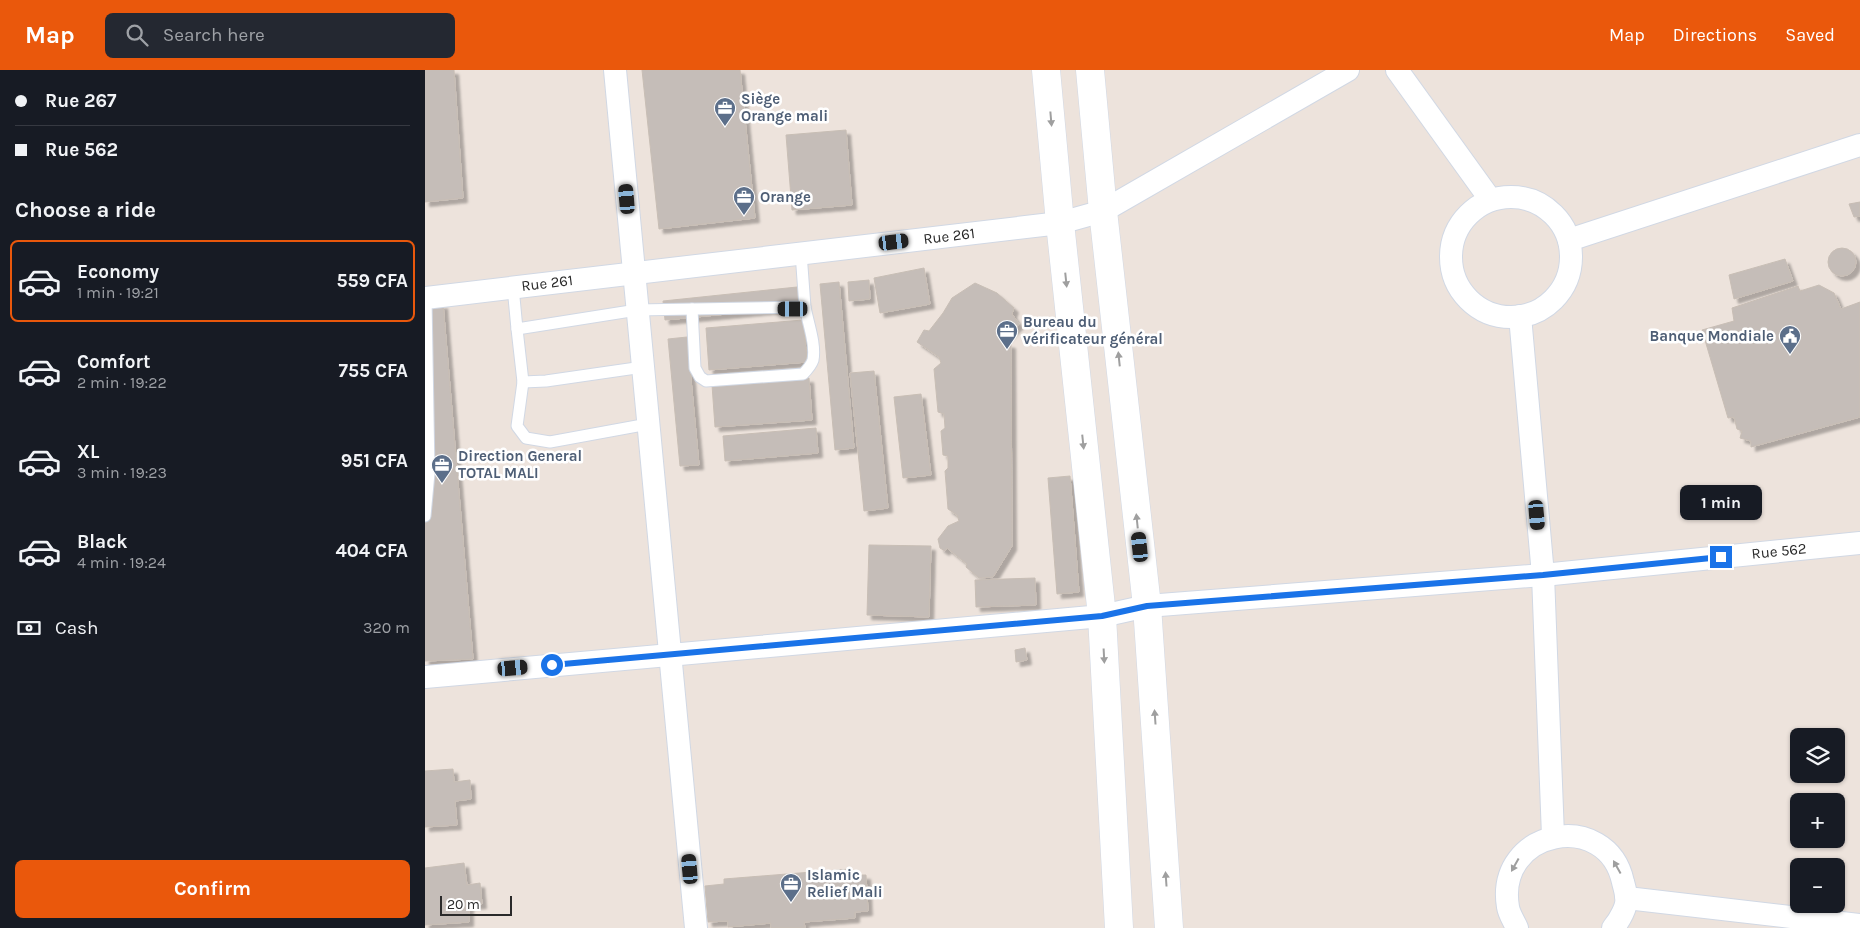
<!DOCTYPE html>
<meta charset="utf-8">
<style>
body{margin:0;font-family:Karla,sans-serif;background:#242831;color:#f1f3f6;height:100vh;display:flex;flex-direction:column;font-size:19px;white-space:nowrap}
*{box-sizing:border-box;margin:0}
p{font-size:16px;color:#9ea1a6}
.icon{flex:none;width:28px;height:28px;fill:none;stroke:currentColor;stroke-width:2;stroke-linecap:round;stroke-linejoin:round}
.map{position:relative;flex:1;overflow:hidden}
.drawer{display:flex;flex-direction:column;background:#171b24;width:425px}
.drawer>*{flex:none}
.banner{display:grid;align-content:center;height:110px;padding:0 15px;background:#171b24}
.tools{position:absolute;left:1365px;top:658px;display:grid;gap:10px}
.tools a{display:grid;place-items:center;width:55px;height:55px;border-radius:8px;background:#171b24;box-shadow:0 1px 4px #0004;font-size:25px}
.scale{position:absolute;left:15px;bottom:12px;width:72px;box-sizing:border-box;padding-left:5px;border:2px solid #2a2a2a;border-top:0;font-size:14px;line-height:18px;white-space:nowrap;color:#2a2a2a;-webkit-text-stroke:4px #fff;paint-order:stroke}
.end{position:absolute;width:22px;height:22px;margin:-11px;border:6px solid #1a73e8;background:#fff;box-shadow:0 0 0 2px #fff}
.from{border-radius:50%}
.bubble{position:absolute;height:35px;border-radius:8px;background:#171b24;box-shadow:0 1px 4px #0004;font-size:16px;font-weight:700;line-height:35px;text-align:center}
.car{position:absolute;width:15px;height:30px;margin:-15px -8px;border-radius:6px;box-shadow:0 0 4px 1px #0007;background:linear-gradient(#222 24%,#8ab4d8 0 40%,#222 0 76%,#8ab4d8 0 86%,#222 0)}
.banner b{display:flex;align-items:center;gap:18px;height:48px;font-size:19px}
.banner b+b{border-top:1px solid #363941}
.banner i{width:12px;height:12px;background:#f1f3f6}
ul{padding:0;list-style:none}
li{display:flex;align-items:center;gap:15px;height:82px;margin:0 10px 8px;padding:0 5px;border:2px solid transparent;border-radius:8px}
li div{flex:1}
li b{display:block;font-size:19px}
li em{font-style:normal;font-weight:700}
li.selected{border-color:#ea580c}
li>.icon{width:45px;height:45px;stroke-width:1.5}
h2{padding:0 15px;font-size:22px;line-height:60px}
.pay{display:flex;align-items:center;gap:12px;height:55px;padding:0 15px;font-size:19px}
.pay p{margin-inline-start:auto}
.action{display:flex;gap:10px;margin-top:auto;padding:10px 15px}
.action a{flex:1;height:58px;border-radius:8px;background:#ea580c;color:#fff;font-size:20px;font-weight:700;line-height:58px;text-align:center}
header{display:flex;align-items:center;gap:30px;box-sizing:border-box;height:70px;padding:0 25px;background:#ea580c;color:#fff}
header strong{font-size:24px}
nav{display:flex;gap:28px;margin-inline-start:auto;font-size:18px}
.search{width:350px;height:45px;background:#242831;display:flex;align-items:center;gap:12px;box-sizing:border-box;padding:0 18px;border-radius:8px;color:#9ea1a6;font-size:19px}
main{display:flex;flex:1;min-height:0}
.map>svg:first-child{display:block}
</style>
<header>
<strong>Map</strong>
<div class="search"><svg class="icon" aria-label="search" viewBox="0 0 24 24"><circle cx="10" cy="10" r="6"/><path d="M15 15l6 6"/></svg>Search here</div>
<nav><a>Map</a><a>Directions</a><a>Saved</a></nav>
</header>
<main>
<section class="drawer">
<div class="banner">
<b><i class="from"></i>Rue 267</b>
<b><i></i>Rue 562</b>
</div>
<h2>Choose a ride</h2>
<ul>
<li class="selected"><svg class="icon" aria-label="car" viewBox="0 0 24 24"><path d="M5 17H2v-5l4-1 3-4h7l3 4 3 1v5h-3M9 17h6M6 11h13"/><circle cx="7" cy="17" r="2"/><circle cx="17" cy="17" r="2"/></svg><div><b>Economy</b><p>1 min · 19:21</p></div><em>559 CFA</em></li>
<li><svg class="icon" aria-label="car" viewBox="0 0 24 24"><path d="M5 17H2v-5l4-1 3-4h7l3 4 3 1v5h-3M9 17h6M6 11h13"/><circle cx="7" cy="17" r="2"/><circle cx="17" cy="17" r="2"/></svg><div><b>Comfort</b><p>2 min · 19:22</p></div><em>755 CFA</em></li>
<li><svg class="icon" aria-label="car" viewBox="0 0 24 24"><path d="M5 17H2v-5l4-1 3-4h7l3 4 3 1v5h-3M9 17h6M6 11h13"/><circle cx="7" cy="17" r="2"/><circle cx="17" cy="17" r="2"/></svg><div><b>XL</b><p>3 min · 19:23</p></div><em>951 CFA</em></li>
<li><svg class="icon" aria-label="car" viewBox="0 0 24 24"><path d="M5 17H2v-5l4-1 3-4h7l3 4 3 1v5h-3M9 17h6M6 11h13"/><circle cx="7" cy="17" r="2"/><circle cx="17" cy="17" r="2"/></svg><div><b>Black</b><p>4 min · 19:24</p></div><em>404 CFA</em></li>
</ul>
<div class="pay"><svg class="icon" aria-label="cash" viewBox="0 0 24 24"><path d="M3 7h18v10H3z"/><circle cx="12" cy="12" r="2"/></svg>Cash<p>320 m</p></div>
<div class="action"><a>Confirm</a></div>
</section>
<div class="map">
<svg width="1435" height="858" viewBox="0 0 1435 858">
<defs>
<filter id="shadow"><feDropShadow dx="4.5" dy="4.5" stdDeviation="1" flood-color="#0004"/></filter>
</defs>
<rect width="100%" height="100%" fill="#ede3dc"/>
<g fill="#c5bdb8" stroke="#c8beb5" filter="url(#shadow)">
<path d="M 0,0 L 29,0 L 38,128 L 0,132 Z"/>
<path d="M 217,0 L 315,0 L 330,148 L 234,159 Z"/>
<path d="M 421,60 L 427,135 L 367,140 L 361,65 Z"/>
<path d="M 1435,132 L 1435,146 L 1429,147 L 1424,134 Z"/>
<circle cx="1417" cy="192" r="14"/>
<path d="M 1360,189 L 1368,211 L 1309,229 L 1304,205 Z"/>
<path d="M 499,198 L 505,234 L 455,243 L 449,208 Z"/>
<path d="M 444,210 L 445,229 L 424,231 L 423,212 Z"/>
<path d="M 414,212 L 429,378 L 410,380 L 395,214 Z"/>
<path d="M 550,213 L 572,223 L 589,238 L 587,244 L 594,254 L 576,273 L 586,274 L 587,476 L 568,507 L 554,508 L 541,497 L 542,494 L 522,478 L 520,481 L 515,478 L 513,469 L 523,456 L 534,451 L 532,445 L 523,439 L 520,401 L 523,398 L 523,386 L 518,385 L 516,361 L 520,358 L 519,344 L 513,342 L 509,299 L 516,293 L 514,287 L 492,272 L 499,260 L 504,261 L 518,243 L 527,228 Z"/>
<path d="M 1394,215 L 1409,223 L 1416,239 L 1435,232 L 1435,347 L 1326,377 L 1326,371 L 1315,368 L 1317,361 L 1312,359 L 1309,347 L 1303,348 L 1277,260 L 1309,251 L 1307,238 L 1373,216 L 1375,221 Z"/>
<path d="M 372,217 L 374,237 L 240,250 L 238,231 Z"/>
<path d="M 18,234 L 48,589 L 0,591 L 0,238 Z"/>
<path d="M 378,250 L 382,292 L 284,300 L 281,258 Z"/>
<path d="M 262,267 L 274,395 L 255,396 L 243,269 Z"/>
<path d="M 449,301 L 463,438 L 439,441 L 425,303 Z"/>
<path d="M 384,308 L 387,350 L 290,357 L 287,315 Z"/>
<path d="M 496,324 L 506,405 L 478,408 L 469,327 Z"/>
<path d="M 391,358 L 393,383 L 300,391 L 298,366 Z"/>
<path d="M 645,406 L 654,522 L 632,524 L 623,408 Z"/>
<path d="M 444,475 L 506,476 L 504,547 L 442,545 Z"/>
<path d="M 610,508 L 611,535 L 551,537 L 550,510 Z"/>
<path d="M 600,578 L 602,590 L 591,592 L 590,580 Z"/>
<path d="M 28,699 L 29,712 L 45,710 L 46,729 L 30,731 L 32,755 L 0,757 L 0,701 Z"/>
<path d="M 39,793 L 42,815 L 55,813 L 57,834 L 44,835 L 44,852 L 0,855 L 0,798 Z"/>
<path d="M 425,799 L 425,805 L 441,805 L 443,841 L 430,842 L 430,848 L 379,852 L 380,858 L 346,858 L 346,853 L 303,857 L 303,851 L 283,852 L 280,816 L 299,814 L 299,809 Z"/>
</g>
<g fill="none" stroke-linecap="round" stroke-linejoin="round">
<g stroke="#d1d8e4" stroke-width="13">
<g id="lane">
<path d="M 88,217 L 92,259 L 212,240 L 380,237 L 376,183"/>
<path d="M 267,239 L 270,298 L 275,307 L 281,311 L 378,304 C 382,300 386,296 388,290 C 391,274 383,253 380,237"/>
<path d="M 92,259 L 98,312 L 121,311 L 218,297"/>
<path d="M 98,312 L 92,356 L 101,368 L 125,372 L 223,354"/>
<path d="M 0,446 L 4,403 L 1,228"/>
</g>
</g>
<g stroke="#d1d8e4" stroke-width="24">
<g id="street">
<path d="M 190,0 L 271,858"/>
<path d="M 972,0 L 1065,129"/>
<circle cx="1086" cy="187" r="60"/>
<path d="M 1144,170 L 1435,75"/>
<path d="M 0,228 L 635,153 L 678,141 L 923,0"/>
<path d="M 1095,246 L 1118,505 L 1128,766"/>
<path d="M 0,607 L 677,546 L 722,536 L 1118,505 L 1435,473"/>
<path d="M 1202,828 L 1435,855"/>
<path d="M 1092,858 C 1089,851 1084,844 1083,837 C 1070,759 1182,738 1198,812 C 1199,816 1201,822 1201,827 C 1203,836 1194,851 1188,858"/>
</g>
</g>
<g stroke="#d1d8e4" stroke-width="29">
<g id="secondary">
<path d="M 621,0 L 635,153 L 677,546 L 694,858"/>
<path d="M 665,0 L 678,141 L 722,536 L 744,858"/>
</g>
</g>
<use href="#lane" stroke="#fff" stroke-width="11"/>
<use href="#street" stroke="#fff" stroke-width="22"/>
<use href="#secondary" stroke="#fff" stroke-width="28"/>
</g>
<defs><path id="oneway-solid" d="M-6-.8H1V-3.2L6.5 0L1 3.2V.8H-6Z" transform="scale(1.25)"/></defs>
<g fill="#9f9f9f">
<use href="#oneway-solid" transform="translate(626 49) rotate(85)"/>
<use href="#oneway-solid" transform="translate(641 210) rotate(84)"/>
<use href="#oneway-solid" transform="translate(694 289) rotate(-96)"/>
<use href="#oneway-solid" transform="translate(658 372) rotate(84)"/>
<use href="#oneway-solid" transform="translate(712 451) rotate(-96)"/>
<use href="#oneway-solid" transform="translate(679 586) rotate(87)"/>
<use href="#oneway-solid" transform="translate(730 647) rotate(-94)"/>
<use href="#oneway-solid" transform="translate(1090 795) rotate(119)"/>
<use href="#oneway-solid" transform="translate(1192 797) rotate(-119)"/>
<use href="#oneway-solid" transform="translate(741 809) rotate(-94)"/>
</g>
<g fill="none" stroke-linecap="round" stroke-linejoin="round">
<path stroke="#1a73e8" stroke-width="6" d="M 127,595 L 677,546 L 722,536 L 1118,505 L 1296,487"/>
</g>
<defs>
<g id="office-pin" transform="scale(1.125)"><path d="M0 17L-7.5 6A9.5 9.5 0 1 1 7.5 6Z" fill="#5c6f8a" stroke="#fff"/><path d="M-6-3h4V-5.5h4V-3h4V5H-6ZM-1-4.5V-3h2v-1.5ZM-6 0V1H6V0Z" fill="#fff"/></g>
<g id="civic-pin" transform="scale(1.125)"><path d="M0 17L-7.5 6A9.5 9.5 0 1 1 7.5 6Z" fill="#5c6f8a" stroke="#fff"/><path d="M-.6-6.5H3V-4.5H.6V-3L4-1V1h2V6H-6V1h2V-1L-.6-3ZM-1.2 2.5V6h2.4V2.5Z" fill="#fff"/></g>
</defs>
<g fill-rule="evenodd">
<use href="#office-pin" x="300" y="38"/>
<use href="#office-pin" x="319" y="127"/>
<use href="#office-pin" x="582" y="261"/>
<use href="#civic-pin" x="1365" y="266"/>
<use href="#office-pin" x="17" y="395"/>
<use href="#office-pin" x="366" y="814"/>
</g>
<g text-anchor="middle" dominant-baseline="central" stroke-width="5" stroke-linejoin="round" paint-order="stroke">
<g font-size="15" font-weight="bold" fill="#4e5e75" stroke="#fff" text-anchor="start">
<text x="316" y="29">Siège<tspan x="316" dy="17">Orange mali</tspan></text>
<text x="335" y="127">Orange</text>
<text x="598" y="252">Bureau du<tspan x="598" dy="17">vérificateur général</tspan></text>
<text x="1349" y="266" text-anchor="end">Banque Mondiale</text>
<text x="33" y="386">Direction General<tspan x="33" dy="17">TOTAL MALI</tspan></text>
<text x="382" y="805">Islamic<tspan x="382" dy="17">Relief Mali</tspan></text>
</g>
<g font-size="15" fill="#2a2a2a" stroke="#fff">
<text transform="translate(524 166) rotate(-7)">Rue 261</text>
<text transform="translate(122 213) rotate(-7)">Rue 261</text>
<text transform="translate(1354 481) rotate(-6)">Rue 562</text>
</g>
</g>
</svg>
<div class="tools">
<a><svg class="icon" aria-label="layers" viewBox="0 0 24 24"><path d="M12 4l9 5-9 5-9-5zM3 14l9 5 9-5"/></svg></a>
<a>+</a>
<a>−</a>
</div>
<div class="scale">20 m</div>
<i class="end from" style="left:127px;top:595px"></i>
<i class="end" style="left:1296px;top:487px"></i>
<div class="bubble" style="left:1255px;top:415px;width:82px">1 min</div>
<i class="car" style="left:202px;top:129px;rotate:355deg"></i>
<i class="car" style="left:469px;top:172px;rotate:83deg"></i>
<i class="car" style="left:368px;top:239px;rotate:270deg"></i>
<i class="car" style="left:1112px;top:445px;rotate:175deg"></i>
<i class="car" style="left:715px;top:477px;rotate:354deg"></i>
<i class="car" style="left:88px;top:598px;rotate:85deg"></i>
<i class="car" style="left:265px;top:799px;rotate:355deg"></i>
</div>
</main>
